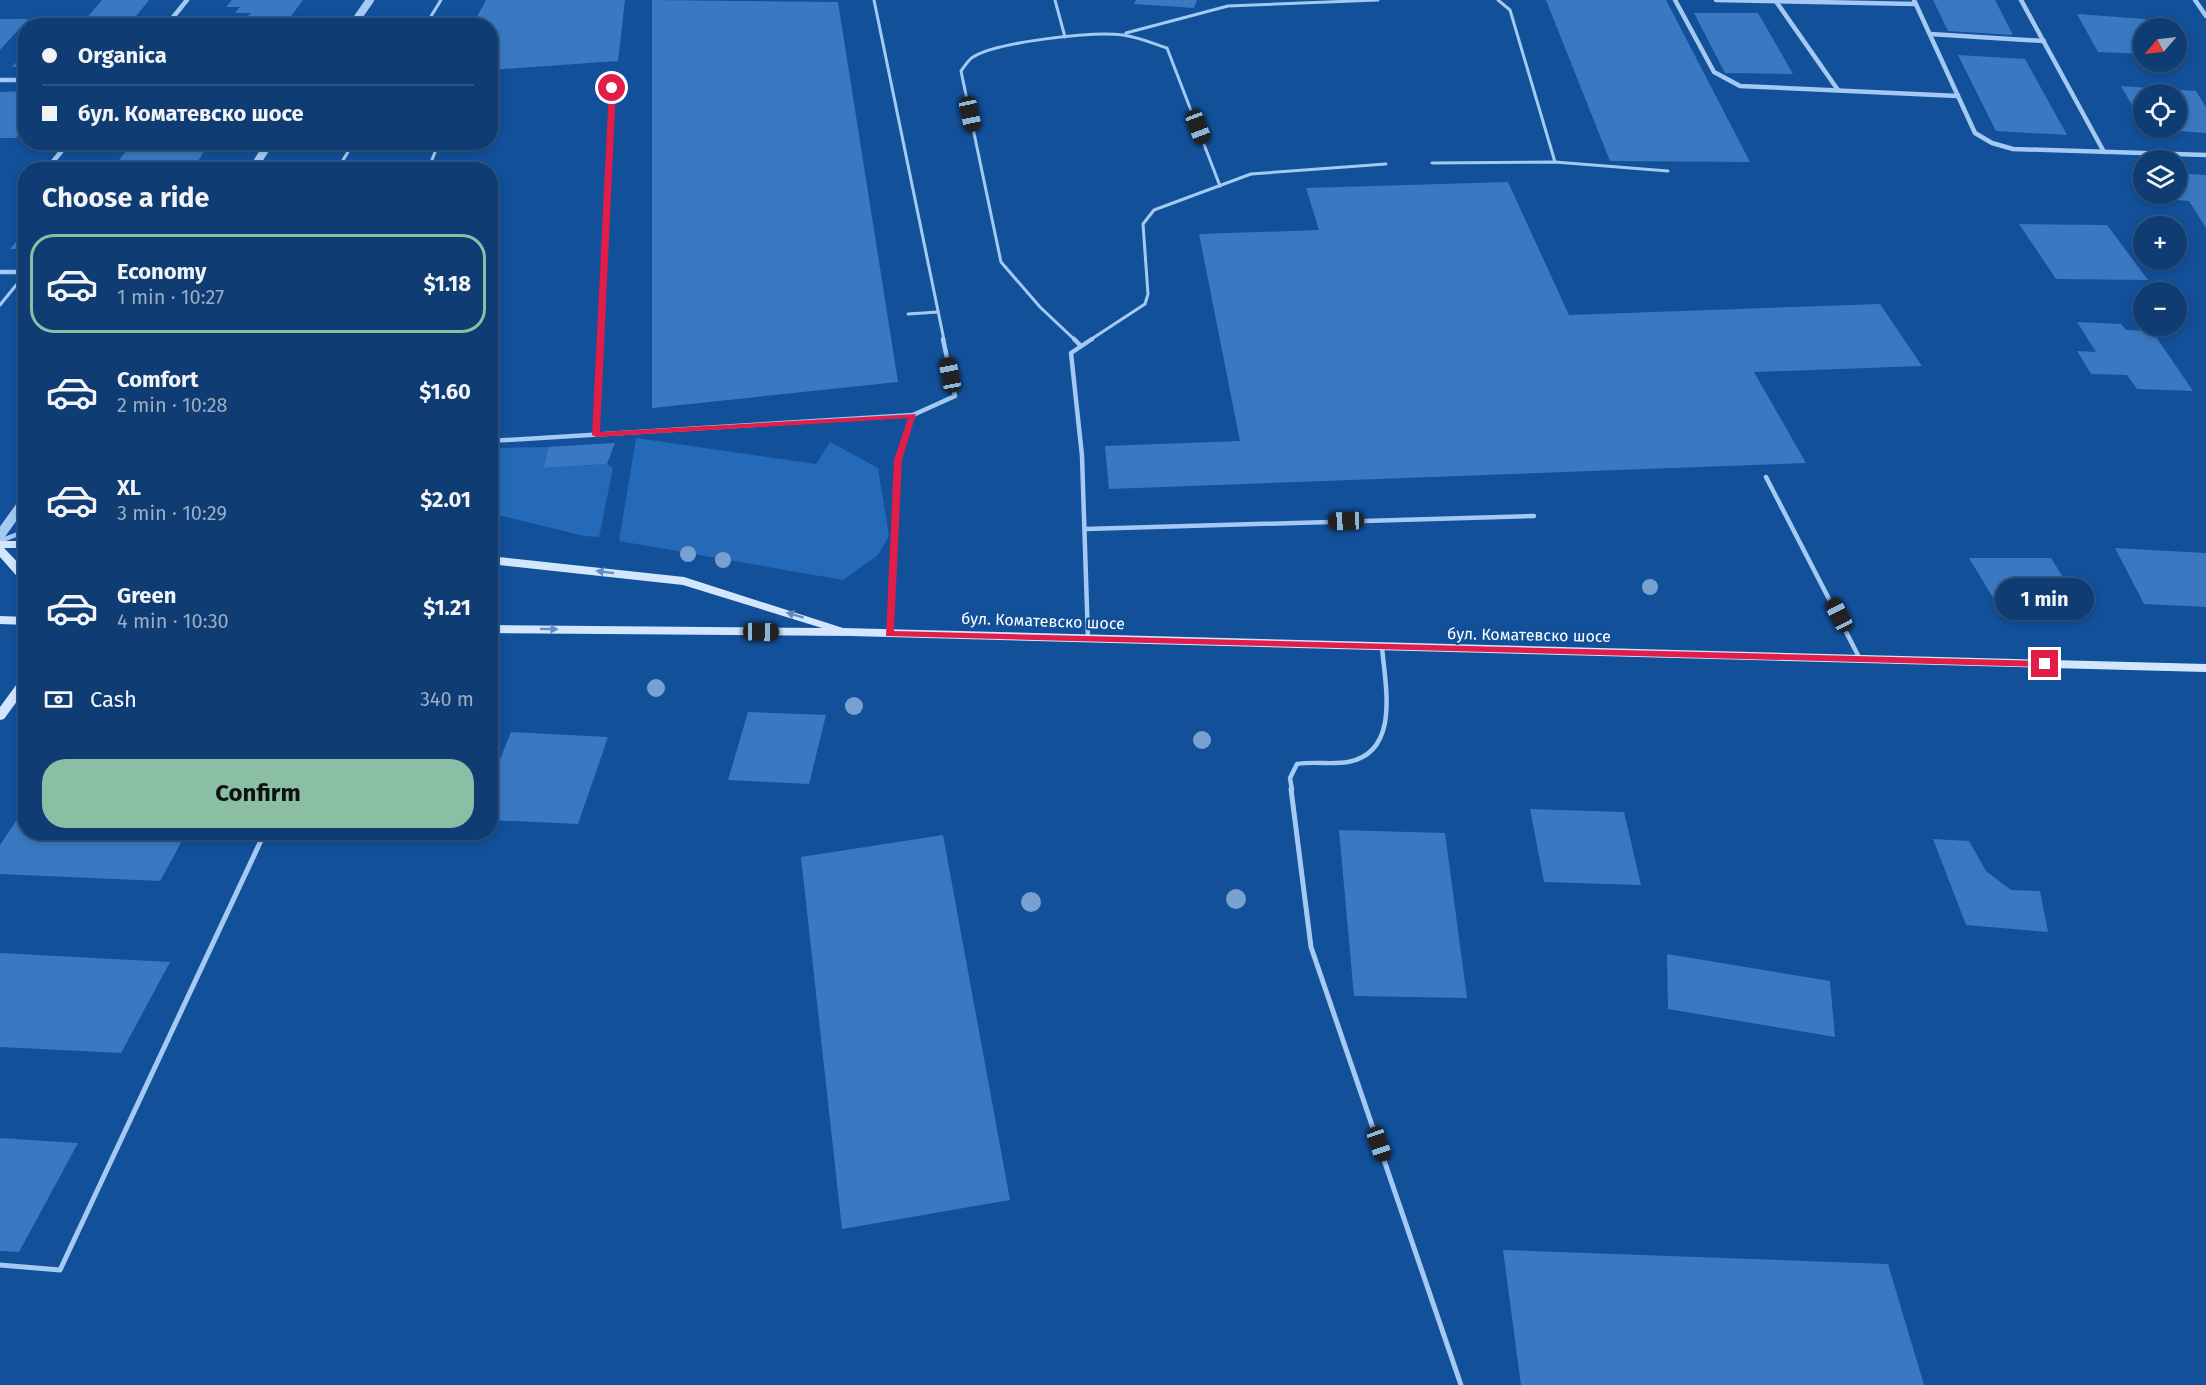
<!DOCTYPE html>
<meta charset="utf-8">
<style>
body{margin:0;font-family:"Fira Sans",sans-serif;background:#174378;color:#f1f3f6;height:100vh;display:flex;flex-direction:column;font-size:22px;white-space:nowrap}
*{box-sizing:border-box;margin:0}
p{font-size:20px;color:#9badc4}
.icon{flex:none;width:33px;height:33px;fill:none;stroke:currentColor;stroke-width:2;stroke-linecap:round;stroke-linejoin:round}
.map{position:relative;flex:1;overflow:hidden}
.details{position:absolute;left:18px;top:162px;width:480px;height:678px;display:flex;flex-direction:column;background:#0e3c73;border-radius:24px;box-shadow:0 3px 9px #0003,0 0 0 2px #2e5685}
.details>*{flex:none}
.top-card{position:absolute;left:18px;top:18px;width:480px;height:132px;border-radius:24px;box-shadow:0 3px 9px #0003,0 0 0 2px #2e5685;display:grid;align-content:center;height:132px;padding:0 24px;background:#0e3c73}
.needle{width:39px;rotate:242deg}
.buttons{position:absolute;left:2133px;top:18px;display:grid;gap:12px}
.buttons a{display:grid;place-items:center;width:54px;height:54px;border-radius:50%;background:#0e3c73;box-shadow:0 3px 9px #0003,0 0 0 2px #2e5685;font-size:30px}
.end{position:absolute;width:27px;height:27px;margin:-14px;border:8px solid #e11d48;background:#fff;box-shadow:0 0 0 3px #fff}
.from{border-radius:50%}
.bubble{position:absolute;height:42px;border-radius:21px;background:#0e3c73;box-shadow:0 3px 9px #0003,0 0 0 2px #2e5685;font-size:20px;font-weight:700;line-height:42px;text-align:center}
.car{position:absolute;width:18px;height:36px;margin:-18px -9px;border-radius:8px;box-shadow:0 0 4px 2px #0007;background:linear-gradient(#222 24%,#8ab4d8 0 40%,#222 0 76%,#8ab4d8 0 86%,#222 0)}
.top-card b{display:flex;align-items:center;gap:21px;height:57px;font-size:22px}
.top-card b+b{border-top:2px solid #2e5685}
.top-card i{width:15px;height:15px;background:#f1f3f6}
ul{padding:0;list-style:none}
li{display:flex;align-items:center;gap:18px;height:99px;margin:0 12px 9px;padding:0 12px;border:3px solid transparent;border-radius:24px}
li div{flex:1}
li b{display:block;font-size:22px}
li em{font-style:normal;font-weight:700}
li.active{border-color:#8abfa5}
li>.icon{width:54px;height:54px;stroke-width:1.5}
h2{padding:0 24px;font-size:27px;line-height:72px}
.pay{display:flex;align-items:center;gap:15px;height:66px;padding:0 24px;font-size:22px}
.pay p{margin-inline-start:auto}
.cta{display:flex;gap:12px;margin-top:auto;padding:12px 24px}
.cta a{flex:1;height:69px;border-radius:24px;background:#8abfa5;color:#111;font-size:24px;font-weight:700;line-height:69px;text-align:center}
.map>svg:first-child{display:block}
</style>
<div class="map">
<svg width="2206" height="1385" viewBox="0 0 2206 1385">
<rect width="100%" height="100%" fill="#125099"/>
<g fill="#246ab8">
<path d="M 636,438 L 816,464 L 830,442 L 878,468 L 889,536 L 878,555 L 843,580 L 619,541 Z"/>
<path d="M 548,447 L 545,468 L 607,464 L 613,468 L 599,537 L 584,536 L 491,513 L 491,448 Z"/>
</g>
<g fill="#3a79c1">
<path d="M 102,0 L 149,0 L 133,20 L 84,21 Z"/>
<path d="M 232,0 L 303,0 L 288,20 L 300,20 L 296,26 L 216,26 L 223,17 L 247,17 L 251,13 L 235,13 L 240,7 L 226,7 Z"/>
<path d="M 486,0 L 625,0 L 618,61 L 490,70 L 490,26 L 472,26 Z"/>
<path d="M 652,0 L 838,2 L 898,382 L 652,408 Z"/>
<path d="M 1136,0 L 1197,0 L 1194,8 L 1134,4 Z"/>
<path d="M 1546,0 L 1666,0 L 1750,162 L 1610,161 Z"/>
<path d="M 1933,0 L 1995,0 L 2013,35 L 1948,31 Z"/>
<path d="M 1694,13 L 1758,13 L 1793,74 L 1725,73 Z"/>
<path d="M 2077,14 L 2145,19 L 2151,28 L 2144,28 L 2144,54 L 2098,52 Z"/>
<path d="M 0,19 L 28,19 L 0,50 Z"/>
<path d="M 26,51 L 26,66 L 12,67 Z"/>
<path d="M 1958,55 L 2025,59 L 2067,135 L 1996,131 Z"/>
<path d="M 2121,86 L 2196,91 L 2206,107 L 2206,133 L 2150,129 L 2176,128 L 2176,94 L 2144,94 L 2144,126 Z"/>
<path d="M 26,91 L 26,126 L 16,138 L 0,138 L 0,92 Z"/>
<path d="M 119,142 L 204,142 L 199,149 L 205,150 L 192,170 L 84,170 L 92,160 L 119,160 L 131,145 L 117,145 Z"/>
<path d="M 2176,173 L 2206,175 L 2206,228 L 2189,201 L 2164,199 L 2160,194 L 2176,194 Z"/>
<path d="M 1508,182 L 1569,315 L 1880,304 L 1922,366 L 1754,372 L 1806,463 L 1109,489 L 1105,446 L 1240,441 L 1199,234 L 1319,230 L 1306,188 Z"/>
<path d="M 2019,224 L 2107,225 L 2148,280 L 2056,279 Z"/>
<path d="M 26,230 L 26,249 L 10,249 Z"/>
<path d="M 2077,322 L 2121,324 L 2126,330 L 2152,331 L 2193,391 L 2137,389 L 2127,375 L 2091,374 L 2077,351 L 2096,352 Z"/>
<path d="M 615,443 L 607,464 L 544,468 L 548,447 Z"/>
<path d="M 2115,548 L 2206,553 L 2206,607 L 2144,604 Z"/>
<path d="M 1969,558 L 2051,558 L 2079,603 L 1995,601 Z"/>
<path d="M 748,712 L 826,715 L 809,784 L 728,780 Z"/>
<path d="M 511,732 L 608,737 L 578,824 L 490,820 L 490,788 L 493,781 L 491,782 Z"/>
<path d="M 26,806 L 26,832 L 187,832 L 160,881 L 0,874 L 0,845 Z"/>
<path d="M 1530,809 L 1624,812 L 1641,885 L 1544,882 Z"/>
<path d="M 1339,830 L 1445,833 L 1467,998 L 1354,996 Z"/>
<path d="M 943,835 L 1010,1200 L 842,1229 L 801,857 Z"/>
<path d="M 1933,839 L 1969,841 L 1986,871 L 2011,890 L 2040,891 L 2048,932 L 1966,925 Z"/>
<path d="M 0,953 L 170,962 L 121,1053 L 0,1047 Z"/>
<path d="M 1667,954 L 1830,981 L 1835,1037 L 1668,1009 Z"/>
<path d="M 0,1138 L 78,1143 L 19,1252 L 0,1251 Z"/>
<path d="M 1503,1250 L 1888,1264 L 1924,1385 L 1521,1385 Z"/>
</g>
<g fill="none" stroke-linecap="round" stroke-linejoin="round">
<g stroke="#a4caf4" stroke-width="3">
<path d="M 874,0 L 944,340"/>
<path d="M 1055,0 L 1065,37"/>
<path d="M 1498,0 L 1510,10 L 1555,162"/>
<path d="M 425,26 L 441,0"/>
<path d="M 1126,33 L 1228,6 L 1378,0"/>
<path d="M 1432,163 L 1555,162 L 1668,171"/>
<path d="M 337,170 L 354,142"/>
<path d="M 428,170 L 439,142"/>
<path d="M 0,305 L 26,273"/>
<path d="M 908,314 L 938,312"/>
<path d="M 600,340 L 612,88"/>
<path d="M 1075,340 L 1040,307 L 1001,262 L 961,71 C 965,66 968,60 973,57 C 997,42 1093,31 1123,35 C 1138,37 1152,43 1167,48 L 1220,186"/>
<path d="M 1090,340 L 1145,304 L 1148,294 L 1143,224 L 1154,210 L 1251,174 L 1386,164"/>
</g>
<g stroke="#a4caf4" stroke-width="4.5">
<path d="M 1074,339 L 1080,345"/>
<path d="M 596,435 L 600,339"/>
<path d="M 490,441 L 913,415"/>
<path d="M 1766,477 L 1860,659"/>
<path d="M 1085,529 L 1534,516"/>
<path d="M 0,541 L 26,531"/>
<path d="M 889,634 L 898,460 L 913,415 L 955,396 L 943,339"/>
<path d="M 1088,639 L 1082,456 L 1071,353 L 1092,339"/>
<path d="M 1292,790 L 1290,778 L 1297,764 C 1314,761 1331,765 1348,762 C 1401,752 1385,685 1382,647"/>
</g>
<g stroke="#a4caf4" stroke-width="5">
<path d="M 1291,789 L 1311,947 L 1461,1385"/>
<path d="M 0,1265 L 60,1270 L 265,832"/>
</g>
<g stroke="#a4caf4" stroke-width="4.5">
<path d="M 1675,0 L 1714,72 L 1740,86 L 1958,96"/>
<path d="M 1716,0 L 1916,4"/>
<path d="M 1775,0 L 1838,90"/>
<path d="M 1914,0 L 1975,133 L 1992,143 L 2013,149 L 2206,155"/>
<path d="M 2021,0 L 2104,152"/>
<path d="M 2195,0 L 2206,16"/>
<path d="M 166,26 L 187,0"/>
<path d="M 1930,34 L 2044,41"/>
<path d="M 0,80 L 26,80"/>
<path d="M 46,170 L 69,142"/>
<path d="M 0,272 L 26,272"/>
</g>
<g stroke="#a4caf4" stroke-width="8">
<path d="M 352,26 L 370,0"/>
<path d="M 252,170 L 270,142"/>
</g>
<path stroke="#a4caf4" stroke-width="10" d="M 0,535 L 26,499"/>
<g fill="#d4e6fd" fill-rule="evenodd">
<path d="M 0,541 L 26,541 L 26,548 L 4,548 L 26,571 L 26,583 L 22,582 L 0,557 Z"/>
<path d="M 490,556 L 684,577 L 843,628 L 2206,664 L 2206,672 L 851,636 L 490,633 L 490,625 L 822,628 L 683,585 L 490,564 Z"/>
<path d="M 0,616 L 26,617 L 26,625 L 0,624 Z"/>
<path d="M 26,676 L 26,689 L 4,719 L 0,720 L 0,707 L 22,677 Z"/>
</g>
</g>
<g fill="#78a1d1">
<circle cx="688" cy="554" r="8"/>
<circle cx="723" cy="560" r="8"/>
<circle cx="1650" cy="587" r="8"/>
<circle cx="656" cy="688" r="9"/>
<circle cx="854" cy="706" r="9"/>
<circle cx="1202" cy="740" r="9"/>
<circle cx="1236" cy="899" r="10"/>
<circle cx="1031" cy="902" r="10"/>
</g>
<defs><path id="oneway-solid" d="M-6-.8H1V-3.2L6.5 0L1 3.2V.8H-6Z" transform="scale(1.5)"/></defs>
<g fill="#608cc1">
<use href="#oneway-solid" transform="translate(605 572) rotate(-173)"/>
<use href="#oneway-solid" transform="translate(795 615) rotate(-163)"/>
<use href="#oneway-solid" transform="translate(549 629) rotate(1)"/>
</g>
<path fill="#e11d48" d="M 612,87 L 616,88 L 600,432 L 916,414 L 902,460 L 894,631 L 2045,661 L 2050,664 L 2045,667 L 886,636 L 894,460 L 908,418 L 596,437 L 592,435 L 609,88 Z"/>
<g text-anchor="middle" dominant-baseline="central" stroke-width="4.5" stroke-linejoin="round" paint-order="stroke">
<g font-size="16" fill="#fff" stroke="#125099">
<text transform="translate(1043 621) rotate(2)">бул. Коматевско шосе</text>
<text transform="translate(1529 635) rotate(1)">бул. Коматевско шосе</text>
</g>
</g>
</svg>
<div class="buttons">
<a><svg class="needle" viewBox="-14 -14 28 28"><path d="M0-13l5 13h-10z" fill="#e53935"/><path d="M0 13l5-13h-10z" fill="#9badc4"/></svg></a>
<a><svg class="icon" aria-label="locate" viewBox="0 0 24 24"><circle cx="12" cy="12" r="6"/><path d="M12 2v4M12 18v4M2 12h4M18 12h4"/></svg></a>
<a><svg class="icon" aria-label="layers" viewBox="0 0 24 24"><path d="M12 4l9 5-9 5-9-5zM3 14l9 5 9-5"/></svg></a>
<a>+</a>
<a>−</a>
</div>
<i class="end from" style="left:612px;top:88px"></i>
<i class="end" style="left:2045px;top:664px"></i>
<div class="bubble" style="left:1995px;top:578px;width:99px">1 min</div>
<i class="car" style="left:970px;top:114px;rotate:168deg"></i>
<i class="car" style="left:1198px;top:127px;rotate:159deg"></i>
<i class="car" style="left:950px;top:375px;rotate:349deg"></i>
<i class="car" style="left:1346px;top:521px;rotate:268deg"></i>
<i class="car" style="left:1839px;top:615px;rotate:332deg"></i>
<i class="car" style="left:761px;top:632px;rotate:91deg"></i>
<i class="car" style="left:1379px;top:1144px;rotate:161deg"></i>
<div class="top-card">
<b><i class="from"></i>Organica</b>
<b><i></i>бул. Коматевско шосе</b>
</div>
<section class="details">
<h2>Choose a ride</h2>
<ul>
<li class="active"><svg class="icon" aria-label="car" viewBox="0 0 24 24"><path d="M5 17H2v-5l4-1 3-4h7l3 4 3 1v5h-3M9 17h6M6 11h13"/><circle cx="7" cy="17" r="2"/><circle cx="17" cy="17" r="2"/></svg><div><b>Economy</b><p>1 min · 10:27</p></div><em>$1.18</em></li>
<li><svg class="icon" aria-label="car" viewBox="0 0 24 24"><path d="M5 17H2v-5l4-1 3-4h7l3 4 3 1v5h-3M9 17h6M6 11h13"/><circle cx="7" cy="17" r="2"/><circle cx="17" cy="17" r="2"/></svg><div><b>Comfort</b><p>2 min · 10:28</p></div><em>$1.60</em></li>
<li><svg class="icon" aria-label="car" viewBox="0 0 24 24"><path d="M5 17H2v-5l4-1 3-4h7l3 4 3 1v5h-3M9 17h6M6 11h13"/><circle cx="7" cy="17" r="2"/><circle cx="17" cy="17" r="2"/></svg><div><b>XL</b><p>3 min · 10:29</p></div><em>$2.01</em></li>
<li><svg class="icon" aria-label="car" viewBox="0 0 24 24"><path d="M5 17H2v-5l4-1 3-4h7l3 4 3 1v5h-3M9 17h6M6 11h13"/><circle cx="7" cy="17" r="2"/><circle cx="17" cy="17" r="2"/></svg><div><b>Green</b><p>4 min · 10:30</p></div><em>$1.21</em></li>
</ul>
<div class="pay"><svg class="icon" aria-label="cash" viewBox="0 0 24 24"><path d="M3 7h18v10H3z"/><circle cx="12" cy="12" r="2"/></svg>Cash<p>340 m</p></div>
<div class="cta"><a>Confirm</a></div>
</section>
</div>
